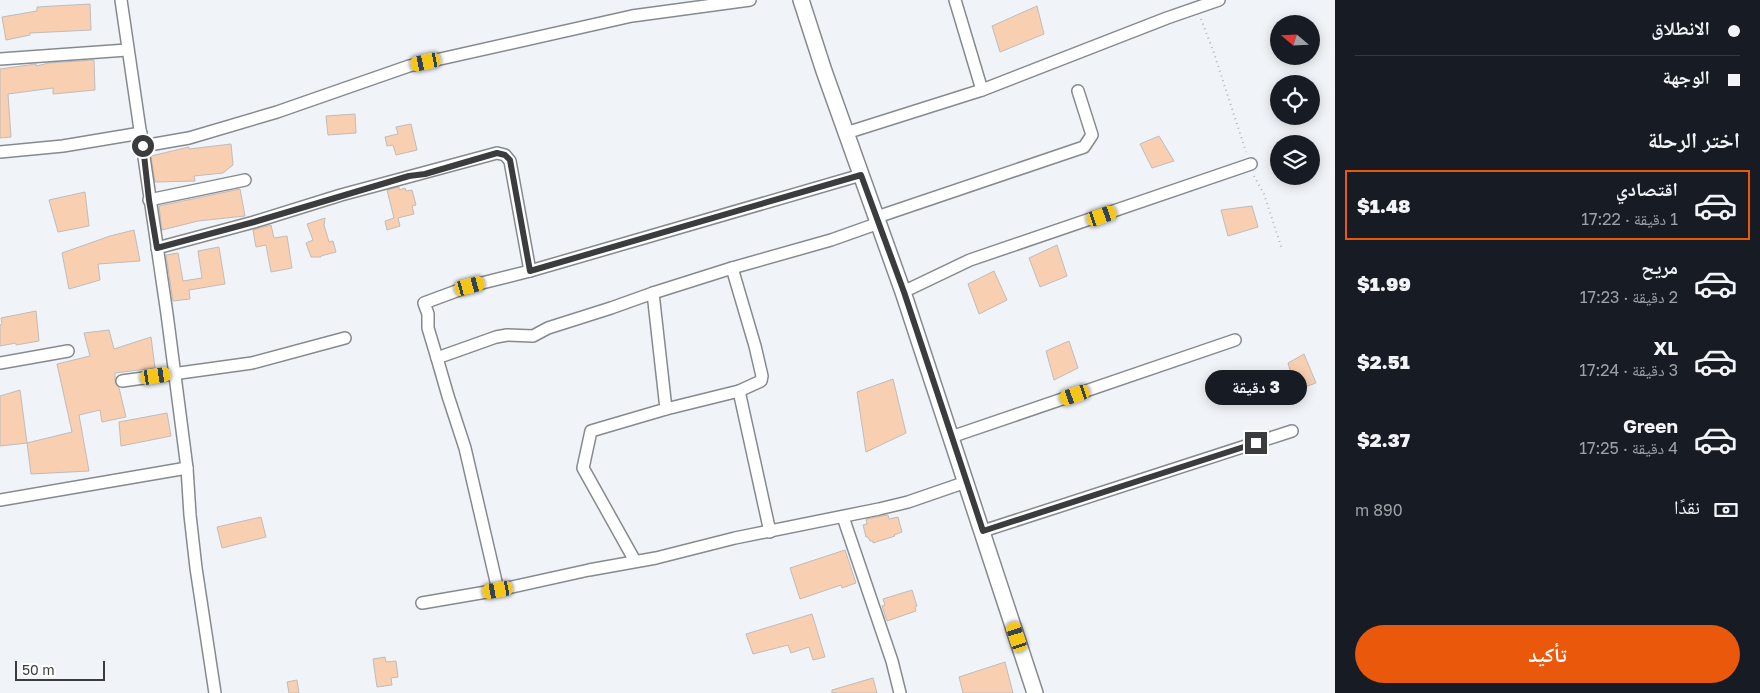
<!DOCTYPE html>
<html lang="ar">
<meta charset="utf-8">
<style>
body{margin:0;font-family:"Golos Text","Noto Naskh Arabic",sans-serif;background:#20242c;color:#f1f3f6;direction:rtl;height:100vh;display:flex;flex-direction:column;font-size:19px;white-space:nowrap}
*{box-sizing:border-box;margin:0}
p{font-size:16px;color:#9ea1a6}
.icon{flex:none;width:28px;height:28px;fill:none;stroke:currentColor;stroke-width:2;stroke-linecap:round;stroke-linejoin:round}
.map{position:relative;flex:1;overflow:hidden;direction:ltr}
.side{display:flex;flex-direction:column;background:#171b24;width:425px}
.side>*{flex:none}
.hud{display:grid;align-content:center;height:110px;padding:0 20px;background:#171b24}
.needle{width:32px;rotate:289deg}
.controls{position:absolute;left:1270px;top:15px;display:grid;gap:10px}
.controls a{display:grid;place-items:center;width:50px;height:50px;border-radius:50%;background:#171b24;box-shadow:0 2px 12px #0003;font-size:25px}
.scale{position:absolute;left:15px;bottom:12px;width:90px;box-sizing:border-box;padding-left:5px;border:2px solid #3b3c3d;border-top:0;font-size:14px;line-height:18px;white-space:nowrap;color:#3b3c3d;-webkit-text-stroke:4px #fff;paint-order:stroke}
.end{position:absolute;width:22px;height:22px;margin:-11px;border:6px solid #3b3c3d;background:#fff;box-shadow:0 0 0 2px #fff}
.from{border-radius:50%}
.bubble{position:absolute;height:35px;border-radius:18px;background:#171b24;box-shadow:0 2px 12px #0003;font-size:16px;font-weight:800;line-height:35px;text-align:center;direction:rtl}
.car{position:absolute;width:15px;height:30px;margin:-15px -8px;border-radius:6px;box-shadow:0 0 4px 1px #0007;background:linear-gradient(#f5c518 24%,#345 0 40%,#f5c518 0 76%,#345 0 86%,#f5c518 0)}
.hud b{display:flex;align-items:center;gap:18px;height:48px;font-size:19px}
.hud b+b{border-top:1px solid #363941}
.hud i{width:12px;height:12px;background:#f1f3f6}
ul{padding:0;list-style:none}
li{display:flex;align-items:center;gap:15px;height:70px;margin:0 10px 8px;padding:0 10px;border:2px solid transparent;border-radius:0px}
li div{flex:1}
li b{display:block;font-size:19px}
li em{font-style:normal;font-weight:800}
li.active{border-color:#ea580c}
li>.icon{width:45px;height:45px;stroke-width:1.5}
h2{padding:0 20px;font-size:22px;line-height:60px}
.pay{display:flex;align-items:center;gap:12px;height:55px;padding:0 20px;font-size:19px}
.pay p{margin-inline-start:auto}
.action{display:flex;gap:10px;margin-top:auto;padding:10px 20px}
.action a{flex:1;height:58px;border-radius:30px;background:#ea580c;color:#fff;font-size:20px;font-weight:800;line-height:58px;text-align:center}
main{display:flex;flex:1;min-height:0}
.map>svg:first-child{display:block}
</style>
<main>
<section class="side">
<div class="hud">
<b><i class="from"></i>الانطلاق</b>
<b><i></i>الوجهة</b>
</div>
<h2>اختر الرحلة</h2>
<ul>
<li class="active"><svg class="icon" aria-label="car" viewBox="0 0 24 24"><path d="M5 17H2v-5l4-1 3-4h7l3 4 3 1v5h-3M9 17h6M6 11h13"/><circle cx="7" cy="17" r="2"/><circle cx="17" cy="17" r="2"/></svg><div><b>اقتصادي</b><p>1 دقيقة · 17:22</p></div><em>$1.48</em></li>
<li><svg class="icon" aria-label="car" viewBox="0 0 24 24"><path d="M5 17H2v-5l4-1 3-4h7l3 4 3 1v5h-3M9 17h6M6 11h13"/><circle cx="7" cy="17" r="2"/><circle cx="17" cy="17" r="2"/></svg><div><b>مريح</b><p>2 دقيقة · 17:23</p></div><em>$1.99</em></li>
<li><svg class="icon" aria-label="car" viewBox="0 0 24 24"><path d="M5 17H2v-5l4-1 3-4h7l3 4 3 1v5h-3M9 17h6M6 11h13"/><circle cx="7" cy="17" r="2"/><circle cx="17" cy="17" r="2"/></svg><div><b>XL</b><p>3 دقيقة · 17:24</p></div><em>$2.51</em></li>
<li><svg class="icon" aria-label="car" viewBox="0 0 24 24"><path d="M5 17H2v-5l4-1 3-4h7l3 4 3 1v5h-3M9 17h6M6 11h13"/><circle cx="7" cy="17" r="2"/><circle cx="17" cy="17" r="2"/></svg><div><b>Green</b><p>4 دقيقة · 17:25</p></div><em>$2.37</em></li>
</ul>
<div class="pay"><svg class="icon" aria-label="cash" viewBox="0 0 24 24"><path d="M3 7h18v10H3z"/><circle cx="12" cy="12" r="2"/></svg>نقدًا<p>890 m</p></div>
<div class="action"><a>تأكيد</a></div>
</section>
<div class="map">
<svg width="1335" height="693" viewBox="0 0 1335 693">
<rect width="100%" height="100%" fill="#f0f3f7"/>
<g fill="#f9cfb2" stroke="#c0bcb9">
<path d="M 90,4 L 91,30 L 30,33 L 30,35 L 6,40 L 2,17 L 37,11 L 37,7 Z"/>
<path d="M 1037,6 L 1044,34 L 1000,52 L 992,26 Z"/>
<path d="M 94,60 L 95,90 L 53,94 L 53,88 L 8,94 L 11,137 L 0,138 L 0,69 L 36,64 L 36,66 L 49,63 Z"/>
<path d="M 355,114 L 356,133 L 328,135 L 326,116 Z"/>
<path d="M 411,124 L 417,150 L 396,155 L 393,145 L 387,146 L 385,137 L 398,134 L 396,127 Z"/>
<path d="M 1159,136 L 1174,161 L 1152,168 L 1140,144 Z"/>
<path d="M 231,144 L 233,165 L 223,173 L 194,176 L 195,181 L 155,182 L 151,156 L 189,147 L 189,149 Z"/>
<path d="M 399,187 L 399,190 L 405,188 L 406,191 L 412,190 L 416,205 L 412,206 L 414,214 L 398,218 L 400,226 L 387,230 L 385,221 L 394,218 L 387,190 Z"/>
<path d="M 240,189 L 245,216 L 198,221 L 162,230 L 159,206 Z"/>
<path d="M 85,192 L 89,226 L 58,232 L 49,200 Z"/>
<path d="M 1252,206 L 1258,227 L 1228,236 L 1221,210 Z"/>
<path d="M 325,218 L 324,225 L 329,242 L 333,241 L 336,252 L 321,256 L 321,257 L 311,257 L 306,243 L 313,240 L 307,224 Z"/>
<path d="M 271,225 L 274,238 L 287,236 L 292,268 L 271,272 L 266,245 L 256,247 L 253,230 Z"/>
<path d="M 134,230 L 140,261 L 98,264 L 100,280 L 69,289 L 62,253 L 110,236 Z"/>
<path d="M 1057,245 L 1067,276 L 1040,287 L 1029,258 Z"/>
<path d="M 219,247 L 225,284 L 189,290 L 190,299 L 173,301 L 166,255 L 178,253 L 183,281 L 202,278 L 198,251 Z"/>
<path d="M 994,271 L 1007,300 L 979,314 L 968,284 Z"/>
<path d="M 36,311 L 39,341 L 16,345 L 16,343 L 0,346 L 0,325 L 2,324 L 1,318 Z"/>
<path d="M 109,330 L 114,349 L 151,337 L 155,368 L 115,373 L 115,382 L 119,388 L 126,417 L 102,422 L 100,410 L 79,415 L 89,471 L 31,474 L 27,443 L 72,432 L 57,364 L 90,356 L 84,333 Z"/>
<path d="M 1069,341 L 1078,368 L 1054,380 L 1046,351 Z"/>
<path d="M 1304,354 L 1316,383 L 1296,390 L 1288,363 Z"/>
<path d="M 893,379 L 906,433 L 866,452 L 857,392 Z"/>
<path d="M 20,390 L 27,443 L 0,446 L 0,396 Z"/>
<path d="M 167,413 L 171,436 L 121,446 L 119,422 Z"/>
<path d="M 888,515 L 889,519 L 898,517 L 902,532 L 894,535 L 895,536 L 873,543 L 873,541 L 870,541 L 868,537 L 866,537 L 863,525 L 867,524 L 866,519 Z"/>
<path d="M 261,517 L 266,537 L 222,548 L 217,527 Z"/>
<path d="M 845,550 L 856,583 L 842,588 L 841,585 L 800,599 L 790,568 Z"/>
<path d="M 912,590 L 917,606 L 915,607 L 916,611 L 887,621 L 882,606 L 885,605 L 883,599 Z"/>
<path d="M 812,614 L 825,657 L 813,660 L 809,647 L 791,653 L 788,645 L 753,654 L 746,634 Z"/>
<path d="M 385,657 L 386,662 L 396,661 L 398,677 L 391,678 L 392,685 L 377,687 L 373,659 Z"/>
<path d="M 1005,662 L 1013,693 L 963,693 L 959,677 Z"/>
<path d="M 873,678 L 877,693 L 832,693 L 832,690 Z"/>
<path d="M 297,680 L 299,693 L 289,693 L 287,682 Z"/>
</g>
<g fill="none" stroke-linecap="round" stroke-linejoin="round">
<g stroke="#878a8d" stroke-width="14">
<g id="street">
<path d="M 121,0 L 167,314 L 187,468 L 190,515 L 196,568 L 215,693"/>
<path d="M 955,0 L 982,90"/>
<path d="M 0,59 L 127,50"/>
<path d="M 846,133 L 982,90 L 1167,18 L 1219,0"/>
<path d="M 143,146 L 189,138 L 277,112 L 409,66 L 632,16 L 750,0"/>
<path d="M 0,152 L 63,146 L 141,133"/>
<path d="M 149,200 L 245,180"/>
<path d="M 877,217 L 1084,147 L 1092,135 L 1078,91"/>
<path d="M 157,248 L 254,222 L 341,195 L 497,153 L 505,155 L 510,161 L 530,271"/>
<path d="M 903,292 L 970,260 L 1251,164"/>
<path d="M 653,293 L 666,409"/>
<path d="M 437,358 L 428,328 L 428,314 L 424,303 L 470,286 L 530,271 L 861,175"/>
<path d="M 0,363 L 68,351"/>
<path d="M 122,381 L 252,363 L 345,338"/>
<path d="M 739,391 L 770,532"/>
<path d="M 951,437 L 1235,340"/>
<path d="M 0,500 L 187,468"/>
<path d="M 843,517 L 892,661 L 900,693"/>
<path d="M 983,531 L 1292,431"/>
<path d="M 635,561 L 583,468 L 591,431 L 666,409 L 739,391 L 761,381 L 762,376 L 755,346 L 732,268"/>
<path d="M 498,590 L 465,448 L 448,396 L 437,358 L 496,337 L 507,335 L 533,336 L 548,328 L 611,308 L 653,293 L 732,268 L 831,240 L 879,223"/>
<path d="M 422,603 L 498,590 L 589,570 L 656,558 L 735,538 L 879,509 L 908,502 L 966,482"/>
</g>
</g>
<g stroke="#878a8d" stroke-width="18">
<path id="secondary" d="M 801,0 L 824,71 L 903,292 L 1035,693"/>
</g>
<g stroke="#b3b5b8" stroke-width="2" stroke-dasharray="1 4" stroke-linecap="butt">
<path d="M 1201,19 L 1214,53 L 1246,152"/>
<path d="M 1254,176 L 1264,194 L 1282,249"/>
</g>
<use href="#street" stroke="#fff" stroke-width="11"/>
<use href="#secondary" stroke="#fff" stroke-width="15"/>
</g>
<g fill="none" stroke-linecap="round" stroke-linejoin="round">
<path stroke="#3b3c3d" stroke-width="6" d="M 143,146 L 149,200 L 157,248 L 254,222 L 409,176 L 425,174 L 497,153 L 505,155 L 510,160 L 530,271 L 861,175 L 904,292 L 983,531 L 1256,443"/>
</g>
</svg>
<div class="controls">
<a><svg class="needle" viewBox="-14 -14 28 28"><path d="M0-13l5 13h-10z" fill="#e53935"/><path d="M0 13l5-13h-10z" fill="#9ea1a6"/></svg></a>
<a><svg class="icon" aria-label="locate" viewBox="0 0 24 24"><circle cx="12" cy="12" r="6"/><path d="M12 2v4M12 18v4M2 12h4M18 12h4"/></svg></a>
<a><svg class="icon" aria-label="layers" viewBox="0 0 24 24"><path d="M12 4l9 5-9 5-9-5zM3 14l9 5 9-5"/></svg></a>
</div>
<div class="scale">50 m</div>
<i class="end from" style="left:143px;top:146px"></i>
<i class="end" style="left:1256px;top:443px"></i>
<div class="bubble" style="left:1205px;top:370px;width:102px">3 دقيقة</div>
<i class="car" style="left:426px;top:62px;rotate:258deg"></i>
<i class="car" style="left:1102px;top:216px;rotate:71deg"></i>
<i class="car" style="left:470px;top:286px;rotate:75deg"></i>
<i class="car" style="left:156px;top:376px;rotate:81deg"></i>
<i class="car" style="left:1075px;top:395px;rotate:251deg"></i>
<i class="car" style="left:498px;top:590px;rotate:260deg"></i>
<i class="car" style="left:1017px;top:637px;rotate:342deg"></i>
</div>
</main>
